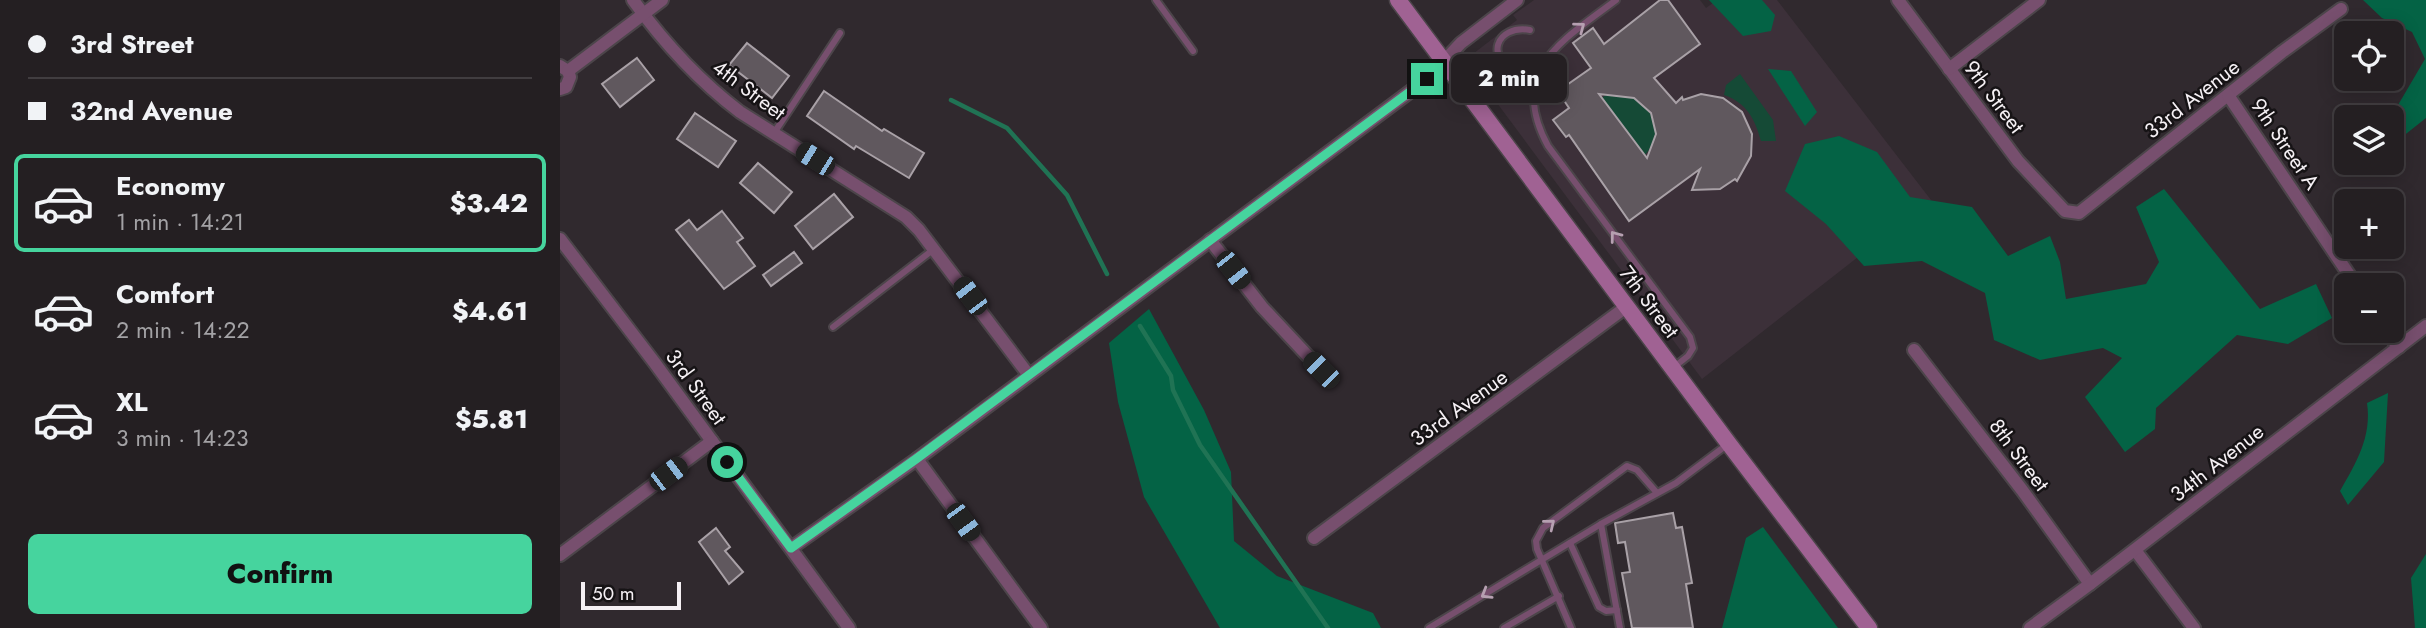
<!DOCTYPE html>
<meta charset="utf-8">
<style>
body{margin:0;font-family:Jost,sans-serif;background:#302c2f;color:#f1f3f6;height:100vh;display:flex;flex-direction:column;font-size:26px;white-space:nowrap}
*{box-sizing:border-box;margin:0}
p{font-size:23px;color:#a3a2a5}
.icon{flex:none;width:38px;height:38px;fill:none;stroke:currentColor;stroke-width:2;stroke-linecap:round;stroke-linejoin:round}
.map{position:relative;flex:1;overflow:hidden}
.panel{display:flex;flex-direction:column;background:#241f22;width:560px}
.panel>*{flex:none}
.hud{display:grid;align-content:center;height:154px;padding:0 28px;background:#241f22}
.controls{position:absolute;left:1774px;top:21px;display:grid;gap:14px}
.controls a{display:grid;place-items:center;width:70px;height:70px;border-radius:10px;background:#241f22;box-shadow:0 4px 18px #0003,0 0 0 2px #413d40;font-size:35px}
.scale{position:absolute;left:21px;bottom:18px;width:100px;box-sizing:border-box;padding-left:7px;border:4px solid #f5f0f4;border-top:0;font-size:19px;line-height:24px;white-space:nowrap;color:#f5f0f4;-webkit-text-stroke:5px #161315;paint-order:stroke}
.end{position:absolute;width:32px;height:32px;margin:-16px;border:9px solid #46d49e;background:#111;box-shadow:0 0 0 4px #111}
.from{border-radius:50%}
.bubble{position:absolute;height:49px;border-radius:10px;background:#241f22;box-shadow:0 4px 18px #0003,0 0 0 2px #413d40;font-size:23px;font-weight:800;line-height:49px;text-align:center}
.car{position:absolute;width:21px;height:42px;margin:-21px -10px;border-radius:9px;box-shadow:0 0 5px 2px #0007;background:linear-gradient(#222 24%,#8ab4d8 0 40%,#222 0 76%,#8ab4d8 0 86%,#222 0)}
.hud b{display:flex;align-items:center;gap:24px;height:66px;font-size:26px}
.hud b+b{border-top:2px solid #413d40}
.hud i{width:18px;height:18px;background:#f1f3f6}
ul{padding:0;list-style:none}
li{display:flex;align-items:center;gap:21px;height:98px;margin:0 14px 10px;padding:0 14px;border:4px solid transparent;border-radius:10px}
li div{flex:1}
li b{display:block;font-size:26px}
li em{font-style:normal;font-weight:800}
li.current{border-color:#46d49e}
li>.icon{width:63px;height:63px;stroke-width:1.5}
.button{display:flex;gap:14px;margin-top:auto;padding:14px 28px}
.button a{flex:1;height:80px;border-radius:10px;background:#46d49e;color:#111;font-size:28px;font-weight:800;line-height:80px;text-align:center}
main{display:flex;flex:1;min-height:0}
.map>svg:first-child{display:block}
</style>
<main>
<section class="panel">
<div class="hud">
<b><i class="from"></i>3rd Street</b>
<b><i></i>32nd Avenue</b>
</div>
<ul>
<li class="current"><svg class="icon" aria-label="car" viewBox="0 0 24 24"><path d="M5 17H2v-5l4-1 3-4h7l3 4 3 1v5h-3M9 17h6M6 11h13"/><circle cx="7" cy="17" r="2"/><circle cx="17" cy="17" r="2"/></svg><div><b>Economy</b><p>1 min · 14:21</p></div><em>$3.42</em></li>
<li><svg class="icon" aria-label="car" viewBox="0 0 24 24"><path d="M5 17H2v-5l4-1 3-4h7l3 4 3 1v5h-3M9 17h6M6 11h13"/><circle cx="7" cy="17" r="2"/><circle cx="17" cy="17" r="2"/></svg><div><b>Comfort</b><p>2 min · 14:22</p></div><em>$4.61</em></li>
<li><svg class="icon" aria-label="car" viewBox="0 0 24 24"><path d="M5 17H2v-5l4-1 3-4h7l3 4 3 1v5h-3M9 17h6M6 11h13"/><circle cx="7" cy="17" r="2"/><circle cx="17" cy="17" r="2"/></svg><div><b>XL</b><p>3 min · 14:23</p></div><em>$5.81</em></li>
</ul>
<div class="button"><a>Confirm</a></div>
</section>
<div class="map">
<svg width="1866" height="628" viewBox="0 0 1866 628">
<rect width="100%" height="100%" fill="#30292e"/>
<path fill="#3c3039" d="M 974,0 L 1140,0 L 1146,8 L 1157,0 L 1217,0 L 1371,200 L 1142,379 L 905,60 L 957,20 L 953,15 Z"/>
<g fill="#154a36">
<path d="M 1180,74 L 1213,120 L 1216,141 L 1201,141 C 1195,119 1187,103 1164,95 L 1166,85 Z"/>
<path d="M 1049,92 C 1057,94 1069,95 1076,99 C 1097,113 1102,136 1085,155 L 1042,98 Z"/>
</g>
<g fill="#046345">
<path d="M 1149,0 L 1202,0 L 1215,15 L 1211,31 L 1183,36 Z"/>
<path d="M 1803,0 L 1866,0 L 1866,118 L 1832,145 L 1831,117 L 1865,59 L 1852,32 L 1822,18 Z"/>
<path d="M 1208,69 L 1231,71 L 1257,112 L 1245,126 Z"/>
<path d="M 1279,136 L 1317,152 L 1350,197 L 1412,207 L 1448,256 L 1490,236 L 1500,262 L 1506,299 L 1586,284 L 1599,262 L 1576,207 L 1604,189 L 1700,309 L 1756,284 L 1772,318 L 1728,344 L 1677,335 L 1596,408 L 1595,429 L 1565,452 L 1525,397 L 1562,358 L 1543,348 L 1480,360 L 1434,340 L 1425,293 L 1362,261 L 1304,266 L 1266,224 L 1225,191 L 1245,144 Z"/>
<path d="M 589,309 L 644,410 L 671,472 L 674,541 L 717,576 L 813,613 L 821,628 L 660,628 L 584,497 L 558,402 L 549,343 Z"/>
<path d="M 1828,393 L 1824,462 L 1788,505 L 1780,491 C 1796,463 1812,437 1807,403 Z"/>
<path d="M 1203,527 L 1278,628 L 1162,628 L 1186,538 Z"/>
<path d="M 1866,554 L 1866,628 L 1855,628 L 1851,578 Z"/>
</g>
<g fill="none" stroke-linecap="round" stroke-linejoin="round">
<g stroke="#207354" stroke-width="4.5">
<path d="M 391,100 L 447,128 L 507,195 L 547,274"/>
<path d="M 580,326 L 611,376 L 613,390 L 640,445 L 768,628"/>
</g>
</g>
<g fill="#60585e" stroke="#a9a1a7" stroke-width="2" fill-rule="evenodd">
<path d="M 1100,0 L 1108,0 L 1140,44 L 1094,78 L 1116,103 L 1122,97 L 1123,100 L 1141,94 L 1163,98 L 1182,112 L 1192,134 L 1191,156 L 1177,181 L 1175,179 L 1160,189 L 1132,190 L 1140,169 L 1069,221 L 1009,135 L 1006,137 L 993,120 L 1009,108 L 1001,96 L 1007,91 L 1004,87 L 1031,68 L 1013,43 L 1033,28 L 1044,44 ZM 1039,94 L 1074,98 L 1091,113 L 1096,134 L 1087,158 Z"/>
<path d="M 187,43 L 229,76 L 212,98 L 169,65 Z"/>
<path d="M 77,58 L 94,80 L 60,107 L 42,84 Z"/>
<path d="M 264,91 L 322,131 L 324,129 L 364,153 L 349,178 L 296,146 L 294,149 L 247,116 Z"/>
<path d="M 135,113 L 176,141 L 158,167 L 117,139 Z"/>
<path d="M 198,163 L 232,192 L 214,213 L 180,183 Z"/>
<path d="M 274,194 L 293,217 L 253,249 L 235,226 Z"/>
<path d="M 162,211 L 183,238 L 177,242 L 195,266 L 164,289 L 116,230 L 129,220 L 137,230 Z"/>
<path d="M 234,252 L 242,263 L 211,286 L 203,275 Z"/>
<path d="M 1113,513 L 1116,528 L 1122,527 L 1132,583 L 1126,584 L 1133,628 L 1072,628 L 1062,573 L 1070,572 L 1065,542 L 1058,543 L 1055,523 Z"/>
<path d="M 156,528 L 170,547 L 165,551 L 183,572 L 169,584 L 139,542 Z"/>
</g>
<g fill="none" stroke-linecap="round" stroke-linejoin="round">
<g stroke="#4c454a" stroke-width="10">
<g id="lane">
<path d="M 596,0 L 633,51"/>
<path d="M 1056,0 C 1002,41 947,70 988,146 L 1130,337 L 1133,348 L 1128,356 L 1114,367"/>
<path d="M 970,30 C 936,24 923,60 959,71 L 983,62"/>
<path d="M 214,133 L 280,33"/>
<path d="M 273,327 L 374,249"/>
<path d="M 1041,524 L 1060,628"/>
<path d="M 1010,543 L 1039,607 L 1046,611 L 1057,610"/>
<path d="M 869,628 L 1041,524 L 1116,483 L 1168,444"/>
<path d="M 944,628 L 999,596"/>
<path d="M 1011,628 L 977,549 L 976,541 L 983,528 L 1067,466 L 1077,470 L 1097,493"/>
</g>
</g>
<g stroke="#4c454a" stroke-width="16">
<g id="street">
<path d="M 73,0 C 104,43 138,80 180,112 L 346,217 L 359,230 L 468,374"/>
<path d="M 1338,0 L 1458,161 L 1505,211 L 1519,213 L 1722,52 L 1781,9"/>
<path d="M 0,66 L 8,71 L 10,77 L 6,87 L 0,89"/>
<path d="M 1389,69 L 1479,0"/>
<path d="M 8,71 L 102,0"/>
<path d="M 1668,95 L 1796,285"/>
<path d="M 0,239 L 94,362 L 289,628"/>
<path d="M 650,240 L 702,307 L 761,370"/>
<path d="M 1825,331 L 1839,347"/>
<path d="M 1354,350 L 1462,490 L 1530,584"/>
<path d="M 357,459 L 481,628"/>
<path d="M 754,538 L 1066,307"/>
<path d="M 231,548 L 357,459 L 867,79 L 901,43 L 957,0"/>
<path d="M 1575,550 L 1634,628"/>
<path d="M 0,555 L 152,441"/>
<path d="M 1470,628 L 1530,584 L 1866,326"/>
</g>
</g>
<g stroke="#4c454a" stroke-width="19">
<path id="secondary" d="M 838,0 L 1169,444 L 1309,628"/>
</g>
<use href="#lane" stroke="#774f6e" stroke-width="6"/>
<use href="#street" stroke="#774f6e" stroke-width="12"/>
<use href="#secondary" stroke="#a06293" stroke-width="16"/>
</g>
<defs><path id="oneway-chevron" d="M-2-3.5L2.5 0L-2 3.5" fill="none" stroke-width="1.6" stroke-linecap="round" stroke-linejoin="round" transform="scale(1.75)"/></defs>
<g stroke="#b6a0b1">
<use href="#oneway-chevron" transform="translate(1020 27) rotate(-37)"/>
<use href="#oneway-chevron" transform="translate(1055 236) rotate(-127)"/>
<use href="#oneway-chevron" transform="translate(990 524) rotate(-39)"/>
<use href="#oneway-chevron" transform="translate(926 594) rotate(149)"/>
</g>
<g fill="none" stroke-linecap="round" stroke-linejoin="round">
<path stroke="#46d49e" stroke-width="9" d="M 167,462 L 231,548 L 356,459 L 867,79"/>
</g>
<g text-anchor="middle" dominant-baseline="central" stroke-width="5" stroke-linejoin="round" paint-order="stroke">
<g font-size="21" fill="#f5f0f4" stroke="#161315">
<text transform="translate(189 90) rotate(37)">4th Street</text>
<text transform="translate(1434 97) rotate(53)">9th Street</text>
<text transform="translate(1632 99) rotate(-38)">33rd Avenue</text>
<text transform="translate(1725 144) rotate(56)">9th Street A</text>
<text transform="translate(1089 302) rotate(53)">7th Street</text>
<text transform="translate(136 387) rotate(54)">3rd Street</text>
<text transform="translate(899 408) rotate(-36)">33rd Avenue</text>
<text transform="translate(1459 455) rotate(53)">8th Street</text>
<text transform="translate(1657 463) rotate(-38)">34th Avenue</text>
</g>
</g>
</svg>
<div class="controls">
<a><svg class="icon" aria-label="locate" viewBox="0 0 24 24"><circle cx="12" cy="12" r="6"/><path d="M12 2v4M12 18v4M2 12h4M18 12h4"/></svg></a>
<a><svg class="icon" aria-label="layers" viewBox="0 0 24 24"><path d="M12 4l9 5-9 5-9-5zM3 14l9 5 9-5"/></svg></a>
<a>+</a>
<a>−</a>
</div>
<div class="scale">50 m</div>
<i class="end from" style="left:167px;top:462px"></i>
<i class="end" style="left:867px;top:79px"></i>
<div class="bubble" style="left:891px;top:54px;width:116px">2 min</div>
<i class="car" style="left:255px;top:159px;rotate:302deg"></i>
<i class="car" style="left:673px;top:270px;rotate:142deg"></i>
<i class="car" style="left:410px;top:296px;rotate:323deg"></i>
<i class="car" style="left:761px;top:370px;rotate:315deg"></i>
<i class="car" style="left:108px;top:474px;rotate:53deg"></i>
<i class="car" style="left:403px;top:522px;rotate:144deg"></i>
</div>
</main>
